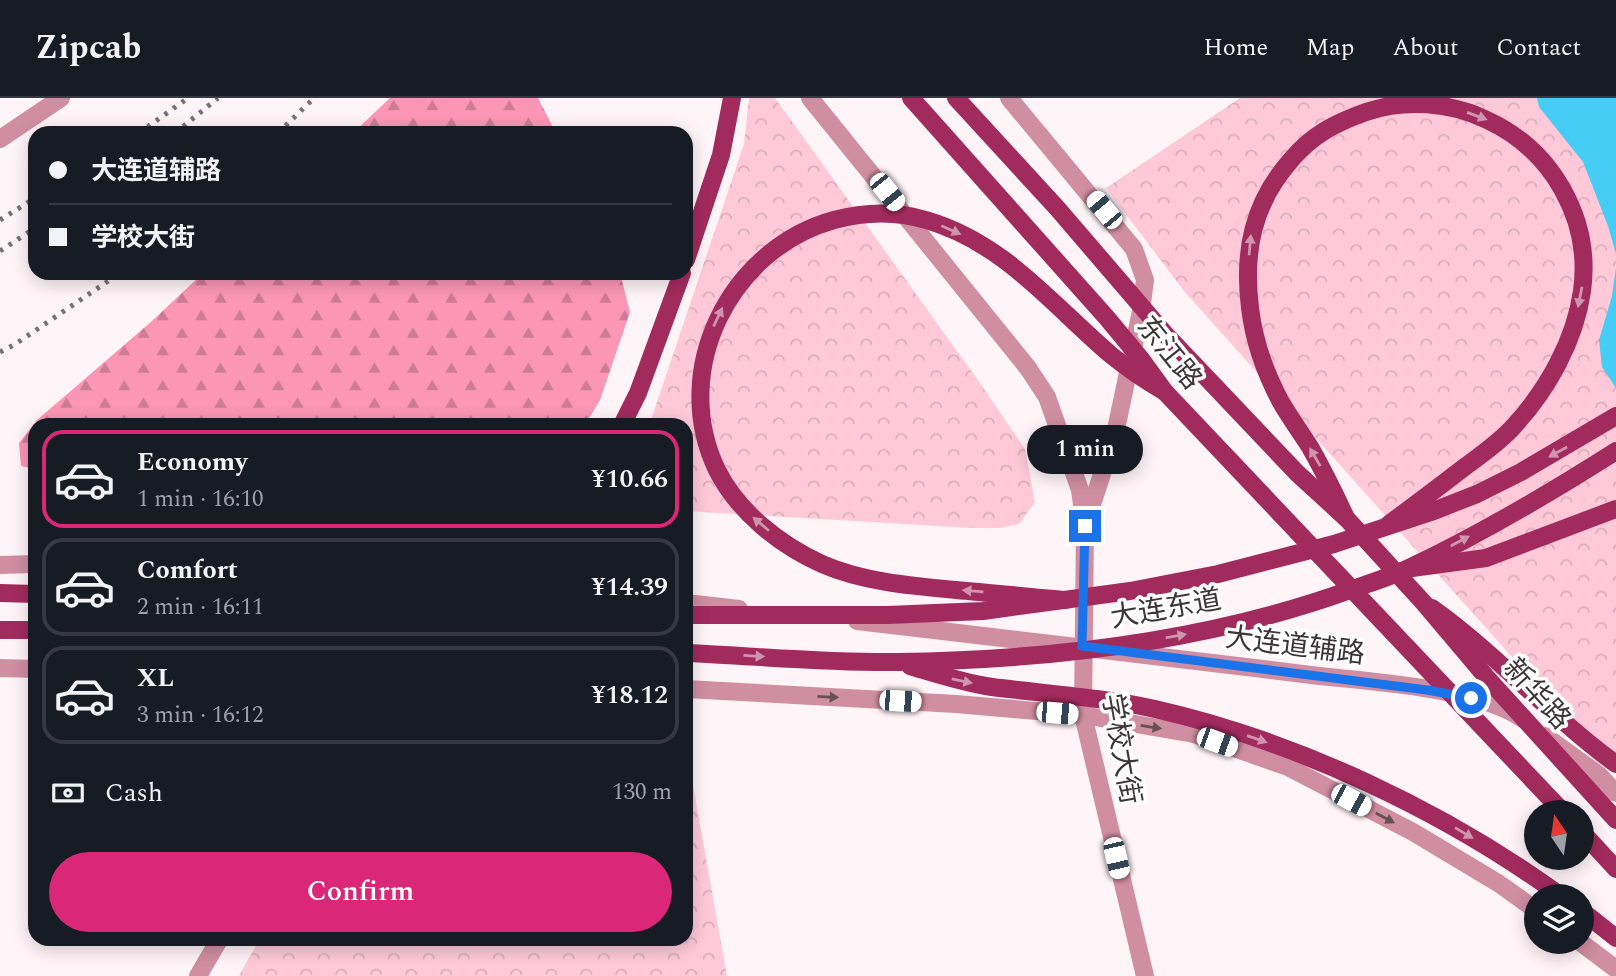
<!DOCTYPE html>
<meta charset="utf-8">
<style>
body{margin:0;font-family:Spectral,"Noto Sans SC",serif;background:#20242c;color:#f1f3f6;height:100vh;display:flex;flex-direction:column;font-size:26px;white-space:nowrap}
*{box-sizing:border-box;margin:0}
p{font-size:23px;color:#9ea1a6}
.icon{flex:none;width:38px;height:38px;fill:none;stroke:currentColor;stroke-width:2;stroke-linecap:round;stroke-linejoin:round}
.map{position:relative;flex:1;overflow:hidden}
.drawer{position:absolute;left:28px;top:320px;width:665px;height:528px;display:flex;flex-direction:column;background:#171b24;border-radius:21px;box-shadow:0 4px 18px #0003}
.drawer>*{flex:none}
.guide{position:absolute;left:28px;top:28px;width:665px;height:154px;border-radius:21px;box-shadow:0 4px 18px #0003;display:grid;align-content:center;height:154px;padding:0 21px;background:#171b24}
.needle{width:46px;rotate:347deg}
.fabs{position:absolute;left:1524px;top:702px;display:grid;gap:14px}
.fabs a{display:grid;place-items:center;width:70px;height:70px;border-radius:50%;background:#171b24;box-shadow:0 4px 18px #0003;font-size:35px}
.end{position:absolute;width:32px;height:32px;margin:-16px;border:9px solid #1a73e8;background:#fff;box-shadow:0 0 0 4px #fff}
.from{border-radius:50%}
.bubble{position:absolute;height:49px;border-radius:24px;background:#171b24;box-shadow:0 4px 18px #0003;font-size:23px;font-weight:600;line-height:49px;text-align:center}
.car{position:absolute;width:21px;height:42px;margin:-21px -10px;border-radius:9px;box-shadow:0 0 5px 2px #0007;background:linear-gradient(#fff 24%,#345 0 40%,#fff 0 76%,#345 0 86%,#fff 0)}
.guide b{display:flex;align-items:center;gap:24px;height:66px;font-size:26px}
.guide b+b{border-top:2px solid #363941}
.guide i{width:18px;height:18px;background:#f1f3f6}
ul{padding:12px 0 0;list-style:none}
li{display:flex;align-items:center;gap:21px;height:98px;margin:0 14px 10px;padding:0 7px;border:4px solid #363941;border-radius:21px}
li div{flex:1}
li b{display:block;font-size:26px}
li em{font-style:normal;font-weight:600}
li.current{border-color:#db2777}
li>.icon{width:63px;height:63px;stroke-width:1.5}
.pay{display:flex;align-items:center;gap:18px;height:77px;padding:0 21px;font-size:26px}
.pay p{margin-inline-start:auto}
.primary-button{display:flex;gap:14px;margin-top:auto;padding:14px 21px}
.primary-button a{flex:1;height:80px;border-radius:42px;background:#db2777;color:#fff;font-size:28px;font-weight:600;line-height:80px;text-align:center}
header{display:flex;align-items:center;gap:42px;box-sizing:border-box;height:98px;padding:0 35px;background:#171b24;border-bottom:2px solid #363941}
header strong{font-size:33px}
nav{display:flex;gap:38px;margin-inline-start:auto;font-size:24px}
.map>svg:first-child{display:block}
</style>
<header>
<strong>Zipcab</strong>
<nav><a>Home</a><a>Map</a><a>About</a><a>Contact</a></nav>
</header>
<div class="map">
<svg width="1616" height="878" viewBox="0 0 1616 878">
<defs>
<pattern id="forest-firs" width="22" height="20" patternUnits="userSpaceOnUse" patternTransform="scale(1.75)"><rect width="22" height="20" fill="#fc96b7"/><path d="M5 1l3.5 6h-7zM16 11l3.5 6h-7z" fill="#cd7b96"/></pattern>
<pattern id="park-crowns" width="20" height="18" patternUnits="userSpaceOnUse" patternTransform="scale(1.75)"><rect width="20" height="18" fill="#ffc9d9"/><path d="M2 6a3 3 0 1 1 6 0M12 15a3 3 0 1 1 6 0" fill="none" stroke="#dbadbb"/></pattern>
</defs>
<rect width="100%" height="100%" fill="#fff4f7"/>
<g fill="url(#forest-firs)">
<path d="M 390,0 L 538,0 L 556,35 L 353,35 Z"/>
<path d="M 203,175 L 620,175 L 630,214 L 600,302 L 585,327 L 35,327 L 35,371 L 21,368 L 19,345 L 37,322 L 152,223 Z"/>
</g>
<g fill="url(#park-crowns)">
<path d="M 749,0 L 775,0 L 980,285 L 1025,351 L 1035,404 L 1019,426 L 999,430 L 971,430 L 686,413 L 686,327 L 648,327 L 652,319 L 744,46 Z"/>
<path d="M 1240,0 L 1616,0 L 1616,675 L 1184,193 L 1106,90 Z"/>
<path d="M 686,648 L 727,878 L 239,878 L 259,842 L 686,842 Z"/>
</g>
<g fill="#46cdf6">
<path d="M 1537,0 L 1616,0 L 1616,156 L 1608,128 L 1583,64 L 1539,9 Z"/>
<path d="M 1616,170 L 1616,290 L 1602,269 L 1599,242 L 1612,198 Z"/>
</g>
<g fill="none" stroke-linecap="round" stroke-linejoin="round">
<g stroke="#d08ea2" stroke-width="18">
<path d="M 810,0 L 1028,270 L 1047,299 L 1080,392 L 1085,428 L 1083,617 L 1145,878"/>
<path d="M 1009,0 L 1134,151 L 1145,182 L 1141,213 L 1115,336 L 1086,425"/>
<path d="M 0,41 L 61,0"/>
<path d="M 0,467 L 35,466"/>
<path d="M 686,505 L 739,511"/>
<path d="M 857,523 C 1009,540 1160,558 1311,577 C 1369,584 1477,589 1523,621"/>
<path d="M 0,570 L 35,571"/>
<path d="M 686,591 L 956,606 L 1083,617 L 1194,636 L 1288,669 L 1413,734 L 1498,785 L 1536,812"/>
<path d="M 1545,638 L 1599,677 L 1616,695"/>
<path d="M 1580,844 L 1616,871"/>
<path d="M 198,878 L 219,842"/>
</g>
<g stroke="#a22b5d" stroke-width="18">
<path d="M 686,162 L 721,57 L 732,0"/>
<path d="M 622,327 L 638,295 L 682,175"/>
<path d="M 1346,420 C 1335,396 1323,372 1310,349 C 1301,335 1291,321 1282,306 C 1266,277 1254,243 1250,210 C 1243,153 1253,105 1291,62 C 1312,37 1335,25 1366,14 C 1405,1 1450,4 1487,22 C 1552,52 1592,121 1582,193 C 1575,243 1547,292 1514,328 C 1500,344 1482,356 1466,368 C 1440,388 1415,407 1389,426"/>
<path d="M 1412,470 L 1486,460 L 1616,411"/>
<path d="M 0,495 L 35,496"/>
<path d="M 1432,510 C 1498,557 1550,618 1616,666"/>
<path d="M 0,532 L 35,532"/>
<path d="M 1582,734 L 1616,771"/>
<path d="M 1582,813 L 1616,840"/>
</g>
<g stroke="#7a7174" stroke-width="5" stroke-dasharray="3.5 7" stroke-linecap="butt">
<path d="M 139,35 L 188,0"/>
<path d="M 175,35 L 218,0"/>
<path d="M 278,35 L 314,0"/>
<path d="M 0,122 L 35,100"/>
<path d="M 0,153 L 35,130"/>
<path d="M 0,254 L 14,247 L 120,175"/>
</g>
<g stroke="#a22b5d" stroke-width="18">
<path d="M 911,0 L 1107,220 L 1141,261 L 1165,294 L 1563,714"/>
<path d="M 956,0 L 1057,110 L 1166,237 L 1297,375 L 1346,420 L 1423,504 L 1488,581 L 1616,722"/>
<path d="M 1066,502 C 1029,499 993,495 956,492 C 912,488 863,484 822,466 C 780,447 738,414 717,372 C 669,272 730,151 834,122 C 864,114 896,113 926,122 C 1005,145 1051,206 1111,257 C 1128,271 1146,283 1165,294"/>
<path d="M 686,517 L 888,517 L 983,513 L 1130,493 L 1218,476 L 1334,446 L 1431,414 L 1477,396 L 1521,374 L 1616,318"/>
<path d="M 686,555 C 756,558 827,565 897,564 C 1049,562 1206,544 1350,492 C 1370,485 1390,479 1409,470 C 1481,436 1550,395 1616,353"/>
<path d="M 910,568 C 937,576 964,585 992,589 C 1047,596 1101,599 1155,611 C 1296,643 1444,713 1561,798"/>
</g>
</g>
<defs><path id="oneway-solid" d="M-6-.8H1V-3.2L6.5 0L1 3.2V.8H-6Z" transform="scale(1.75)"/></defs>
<g fill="#d095ae">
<use href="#oneway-solid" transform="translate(1477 18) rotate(20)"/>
<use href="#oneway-solid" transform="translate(951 132) rotate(24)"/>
<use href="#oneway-solid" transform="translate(1250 147) rotate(-85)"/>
<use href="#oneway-solid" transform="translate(1580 199) rotate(101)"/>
<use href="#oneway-solid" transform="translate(718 219) rotate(-65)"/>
<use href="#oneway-solid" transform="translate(1558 354) rotate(151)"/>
<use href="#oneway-solid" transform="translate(1315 359) rotate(-120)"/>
<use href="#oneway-solid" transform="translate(761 426) rotate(-140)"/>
<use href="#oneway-solid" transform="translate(1460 443) rotate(-28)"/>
<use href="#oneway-solid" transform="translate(973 493) rotate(-175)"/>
<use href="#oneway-solid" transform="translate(1176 538) rotate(-10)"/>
<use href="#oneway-solid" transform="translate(754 558) rotate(3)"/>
<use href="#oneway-solid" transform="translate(962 583) rotate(12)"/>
<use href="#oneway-solid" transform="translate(1257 641) rotate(19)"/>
<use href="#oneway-solid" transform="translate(1464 735) rotate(31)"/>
</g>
<g fill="#685057">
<use href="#oneway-solid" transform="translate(828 599) rotate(3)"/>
<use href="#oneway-solid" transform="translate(1151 629) rotate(9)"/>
<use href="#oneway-solid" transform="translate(1385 720) rotate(28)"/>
</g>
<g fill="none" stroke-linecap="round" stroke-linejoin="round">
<path stroke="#1a73e8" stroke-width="9" d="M 1085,428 L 1082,548 L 1427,592 L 1471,600"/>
</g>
<g text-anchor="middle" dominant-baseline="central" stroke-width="7" stroke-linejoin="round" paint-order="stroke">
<g font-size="28" fill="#3c3537" stroke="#fff">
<text transform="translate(1169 255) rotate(51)">东江路</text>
<text transform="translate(1166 511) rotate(-10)">大连东道</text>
<text transform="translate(1295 548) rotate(7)">大连道辅路</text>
<text transform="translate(1537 596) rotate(48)">新华路</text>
<text transform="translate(1121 651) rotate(80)">学校大街</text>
</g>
</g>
</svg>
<div class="fabs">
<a><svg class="needle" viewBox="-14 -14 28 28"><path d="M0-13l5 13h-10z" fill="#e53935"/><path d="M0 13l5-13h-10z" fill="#9ea1a6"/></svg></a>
<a><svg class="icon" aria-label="layers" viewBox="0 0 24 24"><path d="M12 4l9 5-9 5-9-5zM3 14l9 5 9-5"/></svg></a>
</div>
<i class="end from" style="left:1471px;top:600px"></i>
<i class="end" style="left:1085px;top:428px"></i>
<div class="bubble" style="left:1027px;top:327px;width:116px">1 min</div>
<i class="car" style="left:887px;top:94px;rotate:141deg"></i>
<i class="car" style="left:1104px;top:112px;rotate:320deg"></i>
<i class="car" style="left:900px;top:603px;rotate:93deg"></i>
<i class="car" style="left:1057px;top:615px;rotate:95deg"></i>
<i class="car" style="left:1217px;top:644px;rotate:110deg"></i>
<i class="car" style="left:1351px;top:702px;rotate:118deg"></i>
<i class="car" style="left:1116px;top:760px;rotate:167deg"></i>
<div class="guide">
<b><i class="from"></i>大连道辅路</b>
<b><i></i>学校大街</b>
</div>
<section class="drawer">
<ul>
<li class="current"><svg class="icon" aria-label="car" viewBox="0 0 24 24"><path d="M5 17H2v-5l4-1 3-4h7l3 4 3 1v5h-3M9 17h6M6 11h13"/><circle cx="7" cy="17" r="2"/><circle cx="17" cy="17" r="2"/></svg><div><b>Economy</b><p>1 min · 16:10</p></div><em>¥10.66</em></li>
<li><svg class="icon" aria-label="car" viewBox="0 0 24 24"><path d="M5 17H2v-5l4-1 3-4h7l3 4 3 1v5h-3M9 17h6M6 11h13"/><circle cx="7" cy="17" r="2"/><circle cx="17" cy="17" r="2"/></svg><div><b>Comfort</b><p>2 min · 16:11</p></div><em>¥14.39</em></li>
<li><svg class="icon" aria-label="car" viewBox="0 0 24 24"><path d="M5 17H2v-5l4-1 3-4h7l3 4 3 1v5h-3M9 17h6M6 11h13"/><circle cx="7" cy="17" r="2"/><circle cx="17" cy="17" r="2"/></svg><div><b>XL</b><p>3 min · 16:12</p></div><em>¥18.12</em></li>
</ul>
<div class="pay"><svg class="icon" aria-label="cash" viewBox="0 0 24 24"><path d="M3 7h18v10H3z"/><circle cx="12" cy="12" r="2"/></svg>Cash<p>130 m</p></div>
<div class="primary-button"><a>Confirm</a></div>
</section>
</div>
